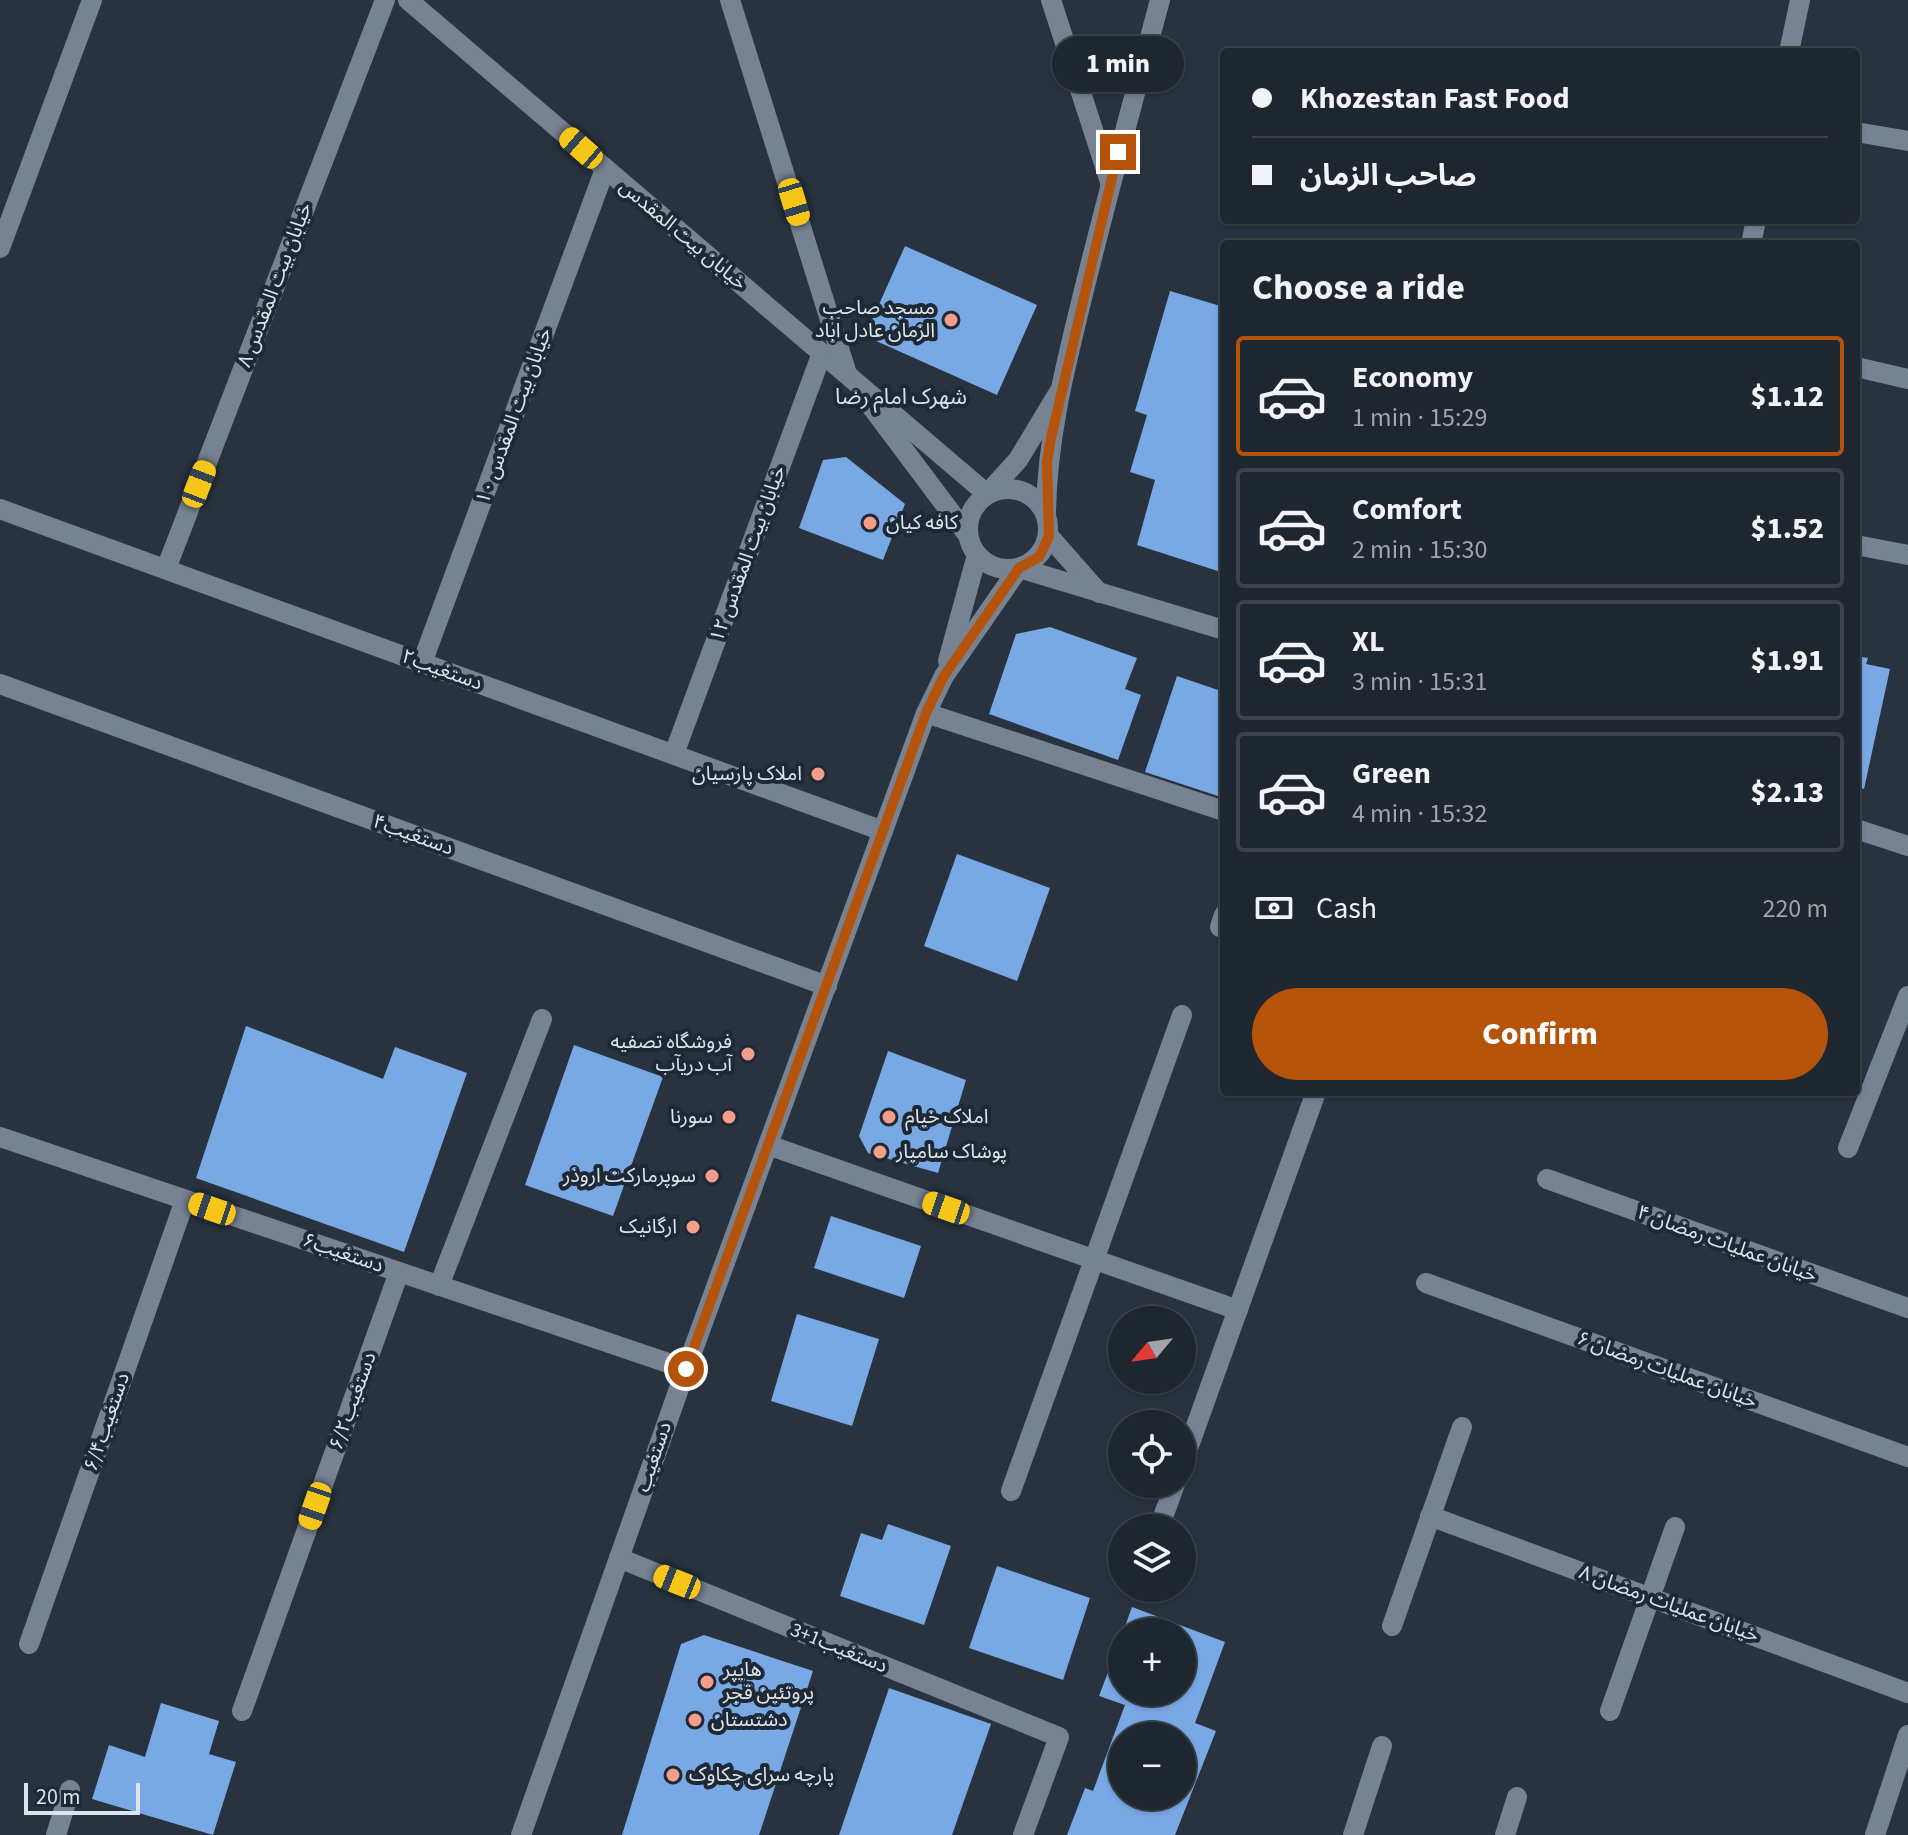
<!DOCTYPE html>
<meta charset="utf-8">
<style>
body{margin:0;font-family:"Source Sans 3","Noto Sans Arabic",sans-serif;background:#262e37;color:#f1f3f6;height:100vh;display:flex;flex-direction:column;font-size:30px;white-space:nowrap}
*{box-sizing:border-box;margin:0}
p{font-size:26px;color:#a1a5aa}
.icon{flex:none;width:44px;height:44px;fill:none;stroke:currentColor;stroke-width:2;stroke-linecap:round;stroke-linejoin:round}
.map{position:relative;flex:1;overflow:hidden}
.sheet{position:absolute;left:1220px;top:240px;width:640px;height:856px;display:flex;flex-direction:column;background:#1e262f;border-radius:8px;box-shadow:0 2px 6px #0004,0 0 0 2px #3c434b}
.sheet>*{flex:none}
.guide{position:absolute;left:1220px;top:48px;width:640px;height:176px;border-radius:8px;box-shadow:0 2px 6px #0004,0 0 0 2px #3c434b;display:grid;align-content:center;height:176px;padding:0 32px;background:#1e262f}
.needle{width:52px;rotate:241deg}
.controls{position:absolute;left:1108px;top:1306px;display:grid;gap:16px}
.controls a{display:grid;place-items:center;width:88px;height:88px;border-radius:50%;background:#1e262f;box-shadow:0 2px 6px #0004,0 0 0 2px #3c434b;font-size:40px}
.scale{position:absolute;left:24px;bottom:20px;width:116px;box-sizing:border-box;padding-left:8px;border:4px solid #dde4ec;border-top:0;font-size:22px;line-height:28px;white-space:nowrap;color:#dde4ec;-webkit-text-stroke:6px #1f2935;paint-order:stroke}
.end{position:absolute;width:36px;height:36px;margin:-18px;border:10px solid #b45309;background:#fff;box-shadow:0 0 0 4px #fff}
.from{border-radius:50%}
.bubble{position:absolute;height:56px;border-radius:28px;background:#1e262f;box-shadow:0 2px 6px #0004,0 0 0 2px #3c434b;font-size:26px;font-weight:800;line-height:56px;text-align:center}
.car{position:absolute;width:24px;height:48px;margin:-24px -12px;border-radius:10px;box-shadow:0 0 6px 2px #0007;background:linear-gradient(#f5c518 24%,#345 0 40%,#f5c518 0 76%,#345 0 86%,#f5c518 0)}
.guide b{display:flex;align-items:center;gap:28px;height:76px;font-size:30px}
.guide b+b{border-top:2px solid #3c434b}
.guide i{width:20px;height:20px;background:#f1f3f6}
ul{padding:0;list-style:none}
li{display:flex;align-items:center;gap:24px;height:120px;margin:0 16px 12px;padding:0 16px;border:4px solid #3c434b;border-radius:8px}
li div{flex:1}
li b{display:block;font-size:30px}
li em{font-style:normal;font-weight:800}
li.selected{border-color:#b45309}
li>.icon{width:72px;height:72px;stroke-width:1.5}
h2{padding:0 32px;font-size:36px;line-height:96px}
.pay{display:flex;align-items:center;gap:20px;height:88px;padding:0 32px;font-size:30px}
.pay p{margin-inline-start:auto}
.button{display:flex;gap:16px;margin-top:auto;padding:16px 32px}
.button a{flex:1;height:92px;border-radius:48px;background:#b45309;color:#fff;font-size:32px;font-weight:800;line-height:92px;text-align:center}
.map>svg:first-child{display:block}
</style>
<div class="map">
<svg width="1908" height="1835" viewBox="0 0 1908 1835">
<rect width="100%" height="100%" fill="#28333f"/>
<g fill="#79a9e4" fill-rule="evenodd">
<path d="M 905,246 L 1037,305 L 997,395 L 865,336 Z"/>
<path d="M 1170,291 L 1224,307 L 1224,573 L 1137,545 L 1155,480 L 1130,472 L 1147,415 L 1135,411 Z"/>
<path d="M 846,457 L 905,504 L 883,560 L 799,528 L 823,460 Z"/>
<path d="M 1050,627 L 1137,658 L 1125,689 L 1141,695 L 1118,760 L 989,714 L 1016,634 Z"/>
<path d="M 1856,656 L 1868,658 L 1866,664 L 1890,669 L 1864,789 L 1856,786 Z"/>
<path d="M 1177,676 L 1224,692 L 1224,798 L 1145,772 Z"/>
<path d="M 957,854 L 1050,888 L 1017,981 L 924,946 Z"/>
<path d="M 246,1026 L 383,1079 L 395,1047 L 467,1073 L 404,1252 L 196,1178 Z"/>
<path d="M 574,1045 L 663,1077 L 613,1216 L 525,1185 Z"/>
<path d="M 888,1051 L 966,1080 L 938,1173 L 868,1153 L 859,1136 Z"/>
<path d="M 831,1216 L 921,1246 L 904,1298 L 814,1268 Z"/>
<path d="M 797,1314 L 879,1339 L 852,1426 L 771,1401 Z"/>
<path d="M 888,1524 L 951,1546 L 924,1625 L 840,1596 L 861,1533 L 882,1540 Z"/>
<path d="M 997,1566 L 1090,1598 L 1063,1680 L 969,1648 Z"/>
<path d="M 1132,1607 L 1225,1642 L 1195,1723 L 1216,1731 L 1175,1835 L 1067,1835 L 1085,1788 L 1093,1791 L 1125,1705 L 1099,1696 L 1122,1635 L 1122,1692 L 1182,1692 L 1182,1632 L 1123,1632 ZM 1122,1736 L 1182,1736 L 1182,1796 L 1122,1796 Z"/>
<path d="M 704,1635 L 813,1671 L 759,1835 L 622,1835 L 681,1644 Z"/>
<path d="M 889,1688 L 991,1724 L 952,1835 L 839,1835 Z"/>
<path d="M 161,1703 L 219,1721 L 209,1754 L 236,1762 L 213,1835 L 92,1799 L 109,1745 L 145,1757 Z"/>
</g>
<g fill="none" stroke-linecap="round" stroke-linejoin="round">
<g stroke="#778392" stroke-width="20">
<path d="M 408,0 L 987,494 L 1018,460 L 1059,392"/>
<path d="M 730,0 L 847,374"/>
<path d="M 1051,0 L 1110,182"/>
<path d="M 1789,52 L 1800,0"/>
<path d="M 1856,132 L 1908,141"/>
<path d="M 1751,244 L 1756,220"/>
<path d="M 0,248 L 92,0"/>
<path d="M 1856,367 L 1908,379"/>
<path d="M 871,406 L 967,534"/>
<circle cx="1008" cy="529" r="40"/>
<path d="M 0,509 L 883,831"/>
<path d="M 1046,513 C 1047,436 1066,364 1084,290 C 1108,193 1134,97 1160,0"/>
<path d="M 1049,536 L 1099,593"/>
<path d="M 1856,545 L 1908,555"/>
<path d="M 166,569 L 385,0"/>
<path d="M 948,661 L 977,555"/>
<path d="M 422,663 L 605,169"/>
<path d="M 0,684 L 827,986"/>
<path d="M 926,713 L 1224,811"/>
<path d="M 674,754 L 822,353"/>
<path d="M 1856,829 L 1908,846"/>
<path d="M 1220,927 L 1224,915"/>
<path d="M 0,1137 L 686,1369"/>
<path d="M 768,1145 L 1238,1310"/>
<path d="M 1848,1148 L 1908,996"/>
<path d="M 1547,1179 L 1908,1308"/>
<path d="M 1426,1283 L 1908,1457"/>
<path d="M 439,1286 L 542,1019"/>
<path d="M 1182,1465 L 1316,1092"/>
<path d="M 1011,1491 L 1182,1015"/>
<path d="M 1430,1516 L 1908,1693"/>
<path d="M 1159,1528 L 1175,1484"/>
<path d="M 619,1558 L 1059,1737 L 1023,1835"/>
<path d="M 1392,1626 L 1462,1427"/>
<path d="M 29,1644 L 185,1200"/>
<path d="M 242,1711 L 399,1272"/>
<path d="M 1610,1711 L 1675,1527"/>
<path d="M 56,1835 L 70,1790"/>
<path d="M 521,1835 L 686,1369 L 926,713 L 944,676 L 1019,568 L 1224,630"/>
<path d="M 1353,1835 L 1382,1746"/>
<path d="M 1505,1835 L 1517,1797"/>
<path d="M 1875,1835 L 1908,1735"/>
</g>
</g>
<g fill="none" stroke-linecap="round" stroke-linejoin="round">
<path stroke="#b45309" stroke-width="10" d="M 686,1369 L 926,713 L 944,676 L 1019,568 L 1039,557 L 1049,536 L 1047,462 L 1051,438 L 1118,152"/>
</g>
<g fill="#f49d8b" stroke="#1f2935" stroke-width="3">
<circle cx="951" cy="320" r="8"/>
<circle cx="870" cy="523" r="8"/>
<circle cx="818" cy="774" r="8"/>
<circle cx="748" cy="1054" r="8"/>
<circle cx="729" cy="1117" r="8"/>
<circle cx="889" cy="1117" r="8"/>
<circle cx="880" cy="1152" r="8"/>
<circle cx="712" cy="1176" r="8"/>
<circle cx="693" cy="1227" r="8"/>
<circle cx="707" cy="1682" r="8"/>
<circle cx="695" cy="1720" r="8"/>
<circle cx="673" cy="1775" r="8"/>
</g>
<g text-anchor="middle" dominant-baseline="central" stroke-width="8" stroke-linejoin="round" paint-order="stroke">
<g font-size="20" fill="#dde4ec" stroke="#1f2935">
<text transform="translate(683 235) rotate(40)">خیابان بیت المقدس</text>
<text transform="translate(275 285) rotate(-69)">خیابان بیت المقدس ۸</text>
<text transform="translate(514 416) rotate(-70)">خیابان بیت المقدس ۱۰</text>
<text transform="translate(748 554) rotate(-70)">خیابان بیت المقدس ۱۲</text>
<text transform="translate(442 670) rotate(20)">۲دستغیب</text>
<text transform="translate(413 835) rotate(20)">دستغیب۴</text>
<text transform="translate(1727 1244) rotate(20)">خیابان عملیات رمضان ۴</text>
<text transform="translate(343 1253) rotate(19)">دستغیب۶</text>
<text transform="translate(1667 1370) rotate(20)">خیابان عملیات رمضان ۶</text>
<text transform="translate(353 1401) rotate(-70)">دستغیب۶/۲</text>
<text transform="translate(107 1422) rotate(-71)">دستغیب۶/۴</text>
<text transform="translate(654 1457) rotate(-71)">دستغیب</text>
<text transform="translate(1669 1604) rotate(20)">خیابان عملیات رمضان ۸</text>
<text transform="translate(839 1648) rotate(22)">3+1دستغیب</text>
</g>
<g font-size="20" fill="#dde4ec" stroke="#1f2935" text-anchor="end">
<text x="935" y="308">مسجد صاحب<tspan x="935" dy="23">الزمان عادل اباد</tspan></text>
<text x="886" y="523" text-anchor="start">کافه کیان</text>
<text x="802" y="774">املاک پارسیان</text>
<text x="732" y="1042">فروشگاه تصفیه<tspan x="732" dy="23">آب دریآب</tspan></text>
<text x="713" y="1117">سورنا</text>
<text x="905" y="1117" text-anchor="start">املاک خیام</text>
<text x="896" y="1152" text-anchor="start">پوشاک سامیار</text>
<text x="696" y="1176">سوپرمارکت اروذر</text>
<text x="677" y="1227">ارگانیک</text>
<text x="723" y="1670" text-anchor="start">هایپر<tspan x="723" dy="23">پروتئین قجر</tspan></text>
<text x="711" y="1720" text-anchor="start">دشتستان</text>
<text x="689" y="1775" text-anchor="start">پارچه سرای چکاوک</text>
</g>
<g font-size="22" fill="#d3e1f1" stroke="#1f2935">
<text x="901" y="397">شهرک امام رضا</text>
</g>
</g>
</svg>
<div class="controls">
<a><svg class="needle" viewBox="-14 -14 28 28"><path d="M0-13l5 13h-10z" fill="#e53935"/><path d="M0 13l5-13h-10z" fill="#a1a5aa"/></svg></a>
<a><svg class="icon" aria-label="locate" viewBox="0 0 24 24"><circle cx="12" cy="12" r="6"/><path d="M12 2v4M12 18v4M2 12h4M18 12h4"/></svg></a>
<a><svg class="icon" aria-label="layers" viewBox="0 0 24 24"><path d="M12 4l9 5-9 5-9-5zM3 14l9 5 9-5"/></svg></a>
<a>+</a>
<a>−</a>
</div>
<div class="scale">20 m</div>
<i class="end from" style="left:686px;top:1369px"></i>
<i class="end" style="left:1118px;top:152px"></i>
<div class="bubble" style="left:1052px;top:36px;width:132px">1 min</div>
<i class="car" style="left:581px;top:148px;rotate:311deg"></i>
<i class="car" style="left:794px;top:202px;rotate:163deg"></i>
<i class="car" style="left:199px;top:484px;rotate:21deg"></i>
<i class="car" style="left:946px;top:1208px;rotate:289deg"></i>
<i class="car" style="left:212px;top:1209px;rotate:289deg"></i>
<i class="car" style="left:315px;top:1506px;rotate:199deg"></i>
<i class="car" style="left:677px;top:1582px;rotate:292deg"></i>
<div class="guide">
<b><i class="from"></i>Khozestan Fast Food</b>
<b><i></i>صاحب الزمان</b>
</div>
<section class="sheet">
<h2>Choose a ride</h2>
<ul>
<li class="selected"><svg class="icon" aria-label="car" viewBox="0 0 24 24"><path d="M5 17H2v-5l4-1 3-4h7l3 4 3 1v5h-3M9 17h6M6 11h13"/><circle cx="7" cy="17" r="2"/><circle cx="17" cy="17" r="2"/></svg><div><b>Economy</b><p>1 min · 15:29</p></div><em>$1.12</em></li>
<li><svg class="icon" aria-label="car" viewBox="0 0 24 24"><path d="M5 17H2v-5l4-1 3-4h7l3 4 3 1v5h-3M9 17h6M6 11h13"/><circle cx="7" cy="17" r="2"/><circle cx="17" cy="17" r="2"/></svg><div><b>Comfort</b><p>2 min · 15:30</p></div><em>$1.52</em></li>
<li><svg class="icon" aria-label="car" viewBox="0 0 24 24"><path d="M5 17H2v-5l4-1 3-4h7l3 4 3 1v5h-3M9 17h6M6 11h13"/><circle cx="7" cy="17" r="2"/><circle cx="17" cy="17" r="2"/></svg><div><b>XL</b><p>3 min · 15:31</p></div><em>$1.91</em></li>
<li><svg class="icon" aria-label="car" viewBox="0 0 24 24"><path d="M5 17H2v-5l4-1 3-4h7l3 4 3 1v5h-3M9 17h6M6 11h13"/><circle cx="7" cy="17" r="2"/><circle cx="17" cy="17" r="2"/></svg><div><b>Green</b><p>4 min · 15:32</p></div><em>$2.13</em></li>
</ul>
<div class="pay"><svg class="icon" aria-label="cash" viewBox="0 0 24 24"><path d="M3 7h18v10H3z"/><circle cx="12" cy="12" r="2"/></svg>Cash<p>220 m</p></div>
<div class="button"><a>Confirm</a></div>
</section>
</div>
